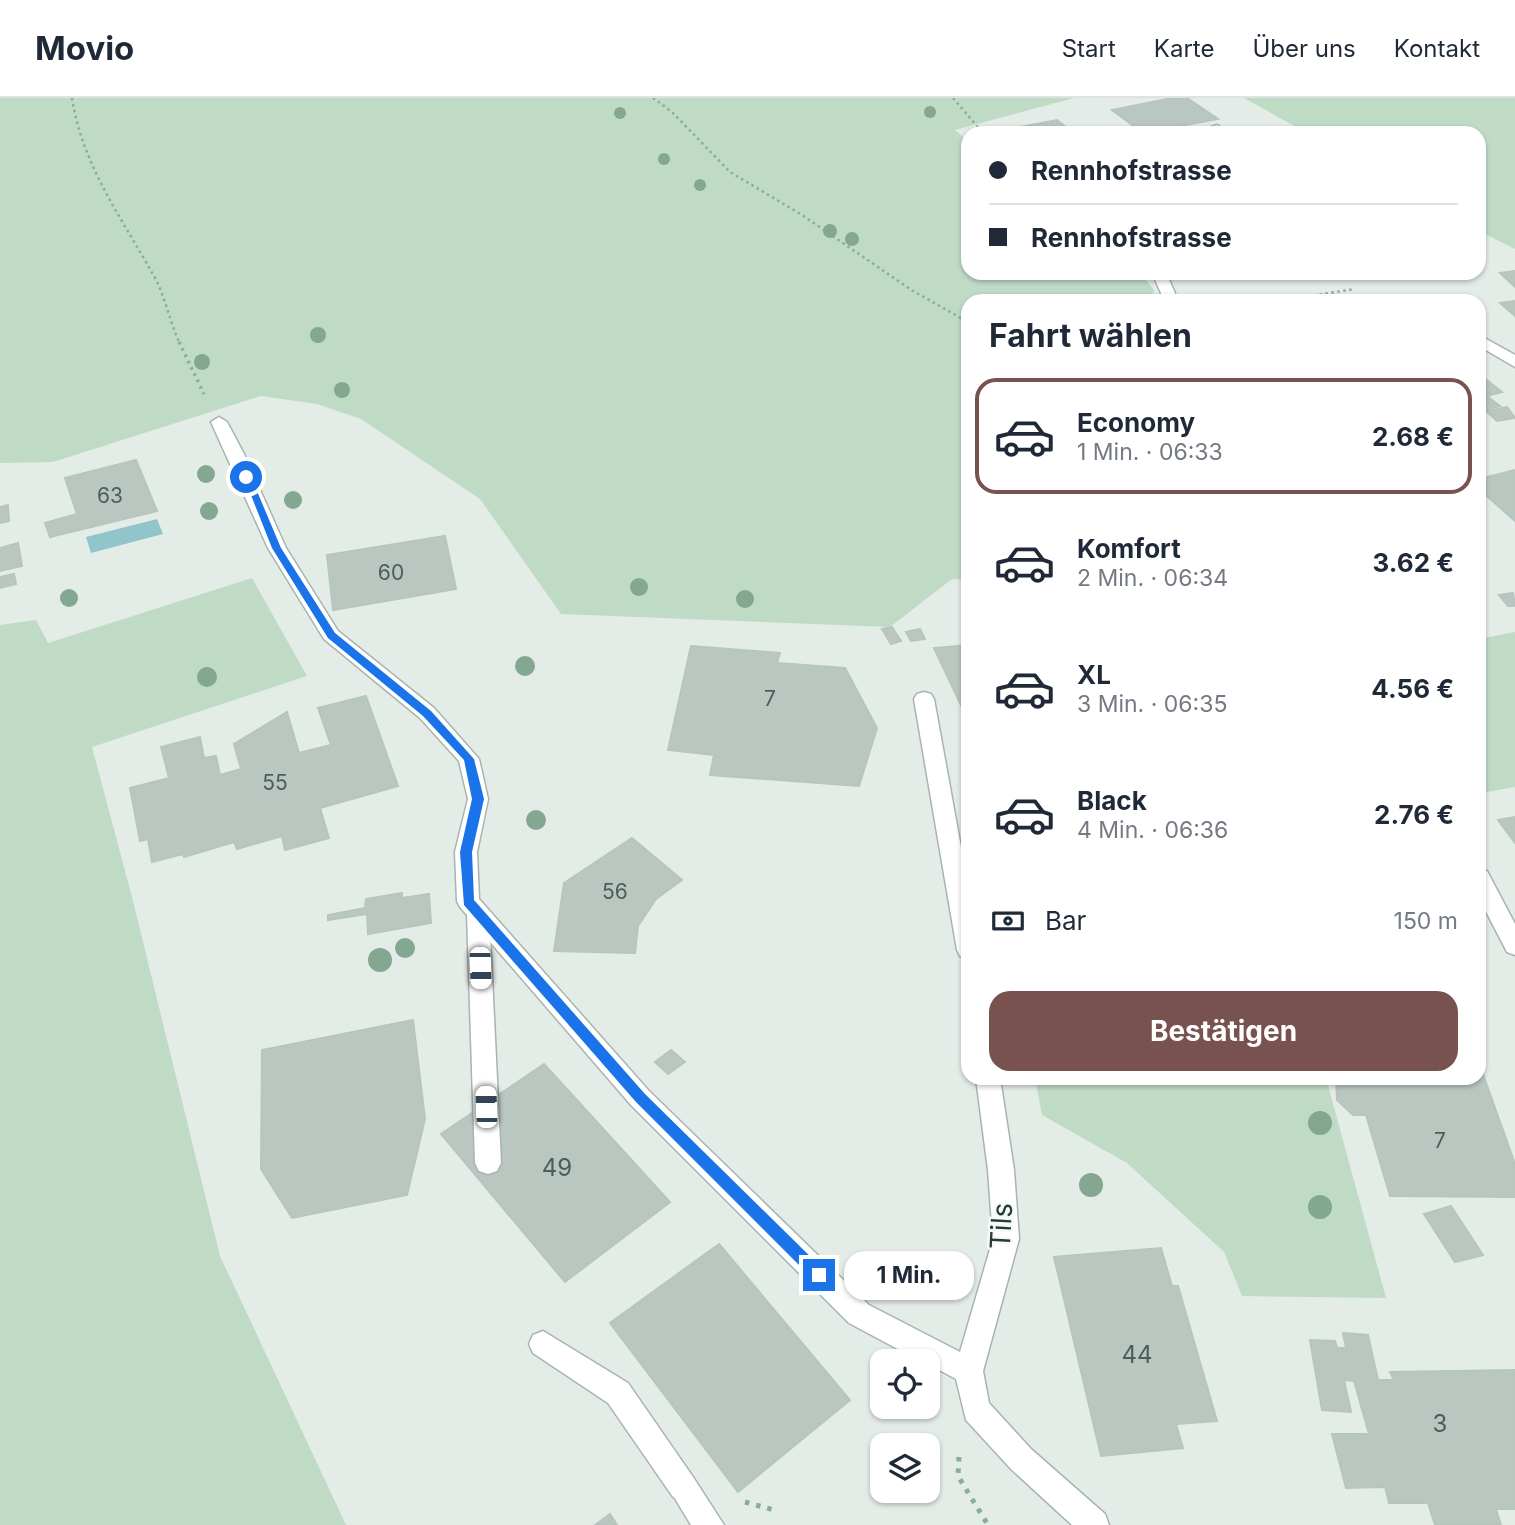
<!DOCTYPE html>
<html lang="de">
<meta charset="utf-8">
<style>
body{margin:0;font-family:Inter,sans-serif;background:#f2f2f3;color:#1f2937;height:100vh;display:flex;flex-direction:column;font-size:26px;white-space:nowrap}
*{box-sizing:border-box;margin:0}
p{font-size:23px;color:#747a83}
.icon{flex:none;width:38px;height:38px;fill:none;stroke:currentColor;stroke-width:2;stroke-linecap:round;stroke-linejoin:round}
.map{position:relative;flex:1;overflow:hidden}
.panel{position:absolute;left:961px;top:196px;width:525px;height:791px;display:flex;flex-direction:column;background:#fff;border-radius:21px;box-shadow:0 2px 5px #0004}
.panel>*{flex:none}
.guide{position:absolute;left:961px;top:28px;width:525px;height:154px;border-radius:21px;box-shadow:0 2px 5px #0004;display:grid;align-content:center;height:154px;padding:0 28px;background:#fff}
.tools{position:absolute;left:870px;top:1251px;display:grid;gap:14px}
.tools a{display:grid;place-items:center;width:70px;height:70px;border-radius:14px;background:#fff;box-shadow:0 2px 5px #0004;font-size:35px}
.end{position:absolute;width:32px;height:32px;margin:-16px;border:9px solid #1a73e8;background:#fff;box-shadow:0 0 0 4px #fff}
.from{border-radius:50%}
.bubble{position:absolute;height:49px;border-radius:21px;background:#fff;box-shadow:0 2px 5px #0004;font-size:23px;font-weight:700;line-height:49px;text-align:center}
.car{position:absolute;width:21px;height:42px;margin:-21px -10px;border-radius:9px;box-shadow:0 0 5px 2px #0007;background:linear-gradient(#fff 24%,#345 0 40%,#fff 0 76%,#345 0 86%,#fff 0)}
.guide b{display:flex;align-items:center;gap:24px;height:66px;font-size:26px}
.guide b+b{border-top:2px solid #e0e1e3}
.guide i{width:18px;height:18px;background:#1f2937}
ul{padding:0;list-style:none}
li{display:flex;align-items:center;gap:21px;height:116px;margin:0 14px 10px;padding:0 14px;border:4px solid transparent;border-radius:21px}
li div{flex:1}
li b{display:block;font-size:26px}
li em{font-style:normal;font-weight:700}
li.active{border-color:#78524e}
li>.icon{width:63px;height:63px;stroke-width:1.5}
h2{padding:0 28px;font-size:32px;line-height:84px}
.pay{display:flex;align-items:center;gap:18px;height:77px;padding:0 28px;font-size:26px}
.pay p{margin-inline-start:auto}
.action{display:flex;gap:14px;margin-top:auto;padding:14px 28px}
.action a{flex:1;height:80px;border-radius:21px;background:#78524e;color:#fff;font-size:28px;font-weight:700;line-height:80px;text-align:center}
header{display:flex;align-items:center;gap:42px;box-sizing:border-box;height:98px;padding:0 35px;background:#fff;border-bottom:2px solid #e0e1e3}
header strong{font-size:33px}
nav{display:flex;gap:38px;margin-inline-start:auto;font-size:24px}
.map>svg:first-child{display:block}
</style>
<header>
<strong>Movio</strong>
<nav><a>Start</a><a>Karte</a><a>Über uns</a><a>Kontakt</a></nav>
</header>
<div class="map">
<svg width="1515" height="1427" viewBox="0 0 1515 1427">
<rect width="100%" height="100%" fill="#e4ece8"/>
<g fill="#bfdbc6">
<path d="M 0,0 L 1074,0 L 955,32 L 968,43 L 968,175 L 1140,175 L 1154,192 L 1152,203 L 968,203 L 968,482 L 952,481 L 890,529 L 561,516 L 480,401 L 361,321 L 317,306 L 261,298 L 53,364 L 0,365 Z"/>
<path d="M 1244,0 L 1515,0 L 1515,151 L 1479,133 L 1479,35 L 1307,35 Z"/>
<path d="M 252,480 L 307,578 L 92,649 L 132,799 L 220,1158 L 346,1427 L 0,1427 L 0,527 L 36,522 L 48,545 Z"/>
<path d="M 1515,534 L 1515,689 L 1487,694 L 1479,684 L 1479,541 Z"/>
<path d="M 1035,980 L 1326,980 L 1386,1200 L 1242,1198 L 1224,1154 L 1127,1065 L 1042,1017 Z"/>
</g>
<path fill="#92c5cb" d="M 157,421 L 163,436 L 91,455 L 86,439 Z"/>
<g fill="#bac7c1" stroke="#b7c5bf" stroke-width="2">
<path d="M 1172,0 L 1187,0 L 1218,21 L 1143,35 L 1112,12 Z"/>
<path d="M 1057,22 L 1067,30 L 1072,29 L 1083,35 L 999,33 Z"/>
<path d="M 1515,173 L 1515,189 L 1500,175 Z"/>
<path d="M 1515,203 L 1515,218 L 1500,205 Z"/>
<path d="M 1479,276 L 1502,294 L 1487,298 L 1500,308 L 1479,313 Z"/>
<path d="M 1507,309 L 1515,320 L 1497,323 L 1486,313 Z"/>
<path d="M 136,362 L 157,413 L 50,439 L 45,425 L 77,416 L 65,380 Z"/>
<path d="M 1515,372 L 1515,423 L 1479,391 L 1479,381 Z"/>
<path d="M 8,407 L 9,423 L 0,425 L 0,409 Z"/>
<path d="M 445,438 L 456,491 L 333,512 L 327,457 Z"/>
<path d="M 18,445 L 22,468 L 0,473 L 0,450 Z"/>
<path d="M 14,476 L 16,486 L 0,490 L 0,479 Z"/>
<path d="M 1513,495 L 1515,508 L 1508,508 L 1499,497 Z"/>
<path d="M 892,529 L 901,543 L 891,546 L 882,531 Z"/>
<path d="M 920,531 L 925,541 L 911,543 L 906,534 Z"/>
<path d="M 968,547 L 968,622 L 934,550 Z"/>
<path d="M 691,548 L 780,555 L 777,565 L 845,570 L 877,630 L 859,688 L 710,677 L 714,657 L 668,652 Z"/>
<path d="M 366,598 L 398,688 L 320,710 L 329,740 L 285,752 L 282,738 L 237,751 L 234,744 L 184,759 L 183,756 L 152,764 L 148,741 L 140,743 L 130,690 L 169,680 L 161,649 L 200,639 L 204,660 L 216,658 L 220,677 L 241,671 L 234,646 L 287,614 L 299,655 L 331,647 L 318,610 Z"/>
<path d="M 1515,719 L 1515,745 L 1498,722 Z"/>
<path d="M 632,740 L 682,782 L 656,801 L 638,828 L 635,855 L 554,853 L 564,785 Z"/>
<path d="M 402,795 L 402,800 L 429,796 L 431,825 L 368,836 L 367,816 L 328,822 L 328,817 L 365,810 L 366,801 Z"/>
<path d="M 413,922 L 425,1021 L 407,1097 L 292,1120 L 261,1071 L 262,952 Z"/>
<path d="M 671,952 L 685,964 L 668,976 L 655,964 Z"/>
<path d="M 1479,965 L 1515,1066 L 1515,1099 L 1390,1098 L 1366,1017 L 1353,1017 L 1337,1002 L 1336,980 L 1479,980 Z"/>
<path d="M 544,966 L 670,1104 L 565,1184 L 441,1036 Z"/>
<path d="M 1451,1108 L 1483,1157 L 1455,1164 L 1424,1116 Z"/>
<path d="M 719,1146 L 850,1302 L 738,1394 L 610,1225 Z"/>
<path d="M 1161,1150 L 1172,1188 L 1178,1188 L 1217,1323 L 1176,1326 L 1183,1350 L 1101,1358 L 1054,1159 Z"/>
<path d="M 1343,1235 L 1368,1237 L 1378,1282 L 1394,1282 L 1390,1274 L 1515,1272 L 1515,1411 L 1496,1411 L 1501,1427 L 1435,1427 L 1428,1405 L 1389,1405 L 1385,1389 L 1346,1390 L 1332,1336 L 1369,1336 L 1354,1283 L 1344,1282 L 1351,1314 L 1322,1312 L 1310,1242 L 1335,1243 L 1337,1250 L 1346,1250 Z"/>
<path d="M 610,1416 L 617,1427 L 595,1427 Z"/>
</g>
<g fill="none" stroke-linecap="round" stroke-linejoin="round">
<g stroke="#a7b4af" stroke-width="3">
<g id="service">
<path d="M 1217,27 L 1223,31 L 1221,34 L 1195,35 Z"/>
<path d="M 478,806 L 486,809 L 489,815 L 501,1065 L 497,1073 L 488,1076 L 479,1073 L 475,1065 L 467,815 L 470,809 Z"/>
<path d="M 543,1233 L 628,1285 L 693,1379 L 698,1389 L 693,1399 L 683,1404 L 673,1399 L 608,1305 L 533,1255 L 529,1246 L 533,1237 Z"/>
</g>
</g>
<g stroke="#a7b4af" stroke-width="3">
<g id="minor">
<path d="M 1152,175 L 1166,175 L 1175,195 L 1172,203 L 1158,203 L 1161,195 Z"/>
<path d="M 1479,237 L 1515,257 L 1515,269 L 1479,248 Z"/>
<path d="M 219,319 L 227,324 L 244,356 L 286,450 L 338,533 L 434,610 L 479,661 L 488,701 L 477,754 L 479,801 L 649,993 L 869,1207 L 960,1254 L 993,1141 L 988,1072 L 976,980 L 1000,980 L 1014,1072 L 1019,1141 L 983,1273 L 989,1305 L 1031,1351 L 1105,1416 L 1109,1427 L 1072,1427 L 1011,1371 L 966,1322 L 956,1281 L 928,1266 L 928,1264 L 922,1264 L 849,1225 L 631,1007 L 460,809 L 457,803 L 455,754 L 468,701 L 459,663 L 420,620 L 324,541 L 268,450 L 211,324 Z"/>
<path d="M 924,594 L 931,596 L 934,601 L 968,788 L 968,861 L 960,858 L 957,852 L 914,601 L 917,596 Z"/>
<path d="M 1479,771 L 1487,773 L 1515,826 L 1515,857 L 1507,854 L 1479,800 Z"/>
<path d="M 683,1374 L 693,1379 L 724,1427 L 691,1427 L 668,1389 L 673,1379 Z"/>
</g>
</g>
<g stroke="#88ad9f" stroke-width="2.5" stroke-dasharray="2.5 3.5" stroke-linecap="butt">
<path d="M 72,0 C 82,67 123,122 155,180 C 166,201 170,225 180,246"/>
<path d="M 653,0 L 672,14 L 730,74 L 802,117 L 913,193 L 968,224"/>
<path d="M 953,0 L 983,35"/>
<path d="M 1278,203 L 1355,191"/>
</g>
<path stroke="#88ad9f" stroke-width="3.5" stroke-dasharray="2.5 4.5" stroke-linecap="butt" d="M 179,244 L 204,296"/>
<g stroke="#88ad9f" stroke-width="5" stroke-dasharray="4.5 7" stroke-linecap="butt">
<path d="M 959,1359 L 958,1378 L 988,1427"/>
<path d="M 745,1404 L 774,1412"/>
</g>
<use href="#service" fill="#fff" fill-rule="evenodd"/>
<use href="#minor" fill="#fff" fill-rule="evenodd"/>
</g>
<g fill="#83a790">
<circle cx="930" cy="14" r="6"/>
<circle cx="620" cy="15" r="6"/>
<circle cx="664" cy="61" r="6"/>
<circle cx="700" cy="87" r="6"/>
<circle cx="830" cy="133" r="7"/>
<circle cx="852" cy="141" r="7"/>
<circle cx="318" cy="237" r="8"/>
<circle cx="202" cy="264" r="8"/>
<circle cx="342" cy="292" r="8"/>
<circle cx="206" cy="376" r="9"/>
<circle cx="293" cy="402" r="9"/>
<circle cx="209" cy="413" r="9"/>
<circle cx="639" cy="489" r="9"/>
<circle cx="69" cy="500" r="9"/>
<circle cx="745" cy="501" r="9"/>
<circle cx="525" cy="568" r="10"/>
<circle cx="207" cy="579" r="10"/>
<circle cx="536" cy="722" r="10"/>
<circle cx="405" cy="850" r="10"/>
<circle cx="380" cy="862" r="12"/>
<circle cx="1320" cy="1025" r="12"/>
<circle cx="1091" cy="1087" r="12"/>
<circle cx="1320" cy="1109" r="12"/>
</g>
<path fill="#1a73e8" d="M 243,377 L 251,379 L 281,450 L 335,535 L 431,613 L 474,661 L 484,701 L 472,754 L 474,802 L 645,996 L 824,1172 L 826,1177 L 824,1182 L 814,1182 L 636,1004 L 464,807 L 460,754 L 472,701 L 464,662 L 423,618 L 328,540 L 272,450 Z"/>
<g text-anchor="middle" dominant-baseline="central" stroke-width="5" stroke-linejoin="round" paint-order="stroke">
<g font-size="21" fill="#4a5f58">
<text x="110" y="397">63</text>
<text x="391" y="474">60</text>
<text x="770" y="600">7</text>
<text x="275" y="684">55</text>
<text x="615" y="793">56</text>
<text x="1440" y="1042">7</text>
</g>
<g font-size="24" fill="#4a5f58">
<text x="557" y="1069">49</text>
<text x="1137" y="1256">44</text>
<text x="1440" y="1325">3</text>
</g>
<g font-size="28" fill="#253c35" stroke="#f5f9f7">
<text transform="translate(1001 1128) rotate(-87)">Tils</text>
</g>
</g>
</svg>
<div class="tools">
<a><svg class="icon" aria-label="locate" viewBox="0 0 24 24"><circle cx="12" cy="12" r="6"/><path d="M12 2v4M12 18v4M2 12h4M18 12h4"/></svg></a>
<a><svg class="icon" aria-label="layers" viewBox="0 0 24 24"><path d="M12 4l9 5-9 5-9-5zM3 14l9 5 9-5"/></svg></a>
</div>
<i class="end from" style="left:246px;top:379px"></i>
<i class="end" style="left:819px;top:1177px"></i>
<div class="bubble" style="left:844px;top:1153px;width:130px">1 Min.</div>
<i class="car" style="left:480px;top:870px;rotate:178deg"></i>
<i class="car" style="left:486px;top:1009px;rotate:358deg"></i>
<div class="guide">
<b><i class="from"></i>Rennhofstrasse</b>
<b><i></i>Rennhofstrasse</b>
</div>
<section class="panel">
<h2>Fahrt wählen</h2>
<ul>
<li class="active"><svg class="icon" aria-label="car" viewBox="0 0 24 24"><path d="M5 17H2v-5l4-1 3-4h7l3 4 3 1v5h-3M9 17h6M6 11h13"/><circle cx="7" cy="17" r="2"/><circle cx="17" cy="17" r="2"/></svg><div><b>Economy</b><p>1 Min. · 06:33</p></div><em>2.68 €</em></li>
<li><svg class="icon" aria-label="car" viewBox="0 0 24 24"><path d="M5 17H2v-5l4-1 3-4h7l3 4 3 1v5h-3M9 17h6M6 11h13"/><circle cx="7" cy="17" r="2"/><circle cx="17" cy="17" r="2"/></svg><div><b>Komfort</b><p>2 Min. · 06:34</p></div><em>3.62 €</em></li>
<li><svg class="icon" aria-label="car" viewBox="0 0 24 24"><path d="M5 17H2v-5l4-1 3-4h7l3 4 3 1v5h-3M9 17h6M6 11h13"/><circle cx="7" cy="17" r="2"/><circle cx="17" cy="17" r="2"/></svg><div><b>XL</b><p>3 Min. · 06:35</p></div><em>4.56 €</em></li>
<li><svg class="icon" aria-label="car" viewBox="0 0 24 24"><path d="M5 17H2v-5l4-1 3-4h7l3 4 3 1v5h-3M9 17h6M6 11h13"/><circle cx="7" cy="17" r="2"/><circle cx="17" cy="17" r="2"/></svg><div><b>Black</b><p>4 Min. · 06:36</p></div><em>2.76 €</em></li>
</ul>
<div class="pay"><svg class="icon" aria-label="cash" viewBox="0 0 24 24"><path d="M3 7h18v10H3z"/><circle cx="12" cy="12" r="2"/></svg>Bar<p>150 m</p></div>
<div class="action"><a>Bestätigen</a></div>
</section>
</div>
